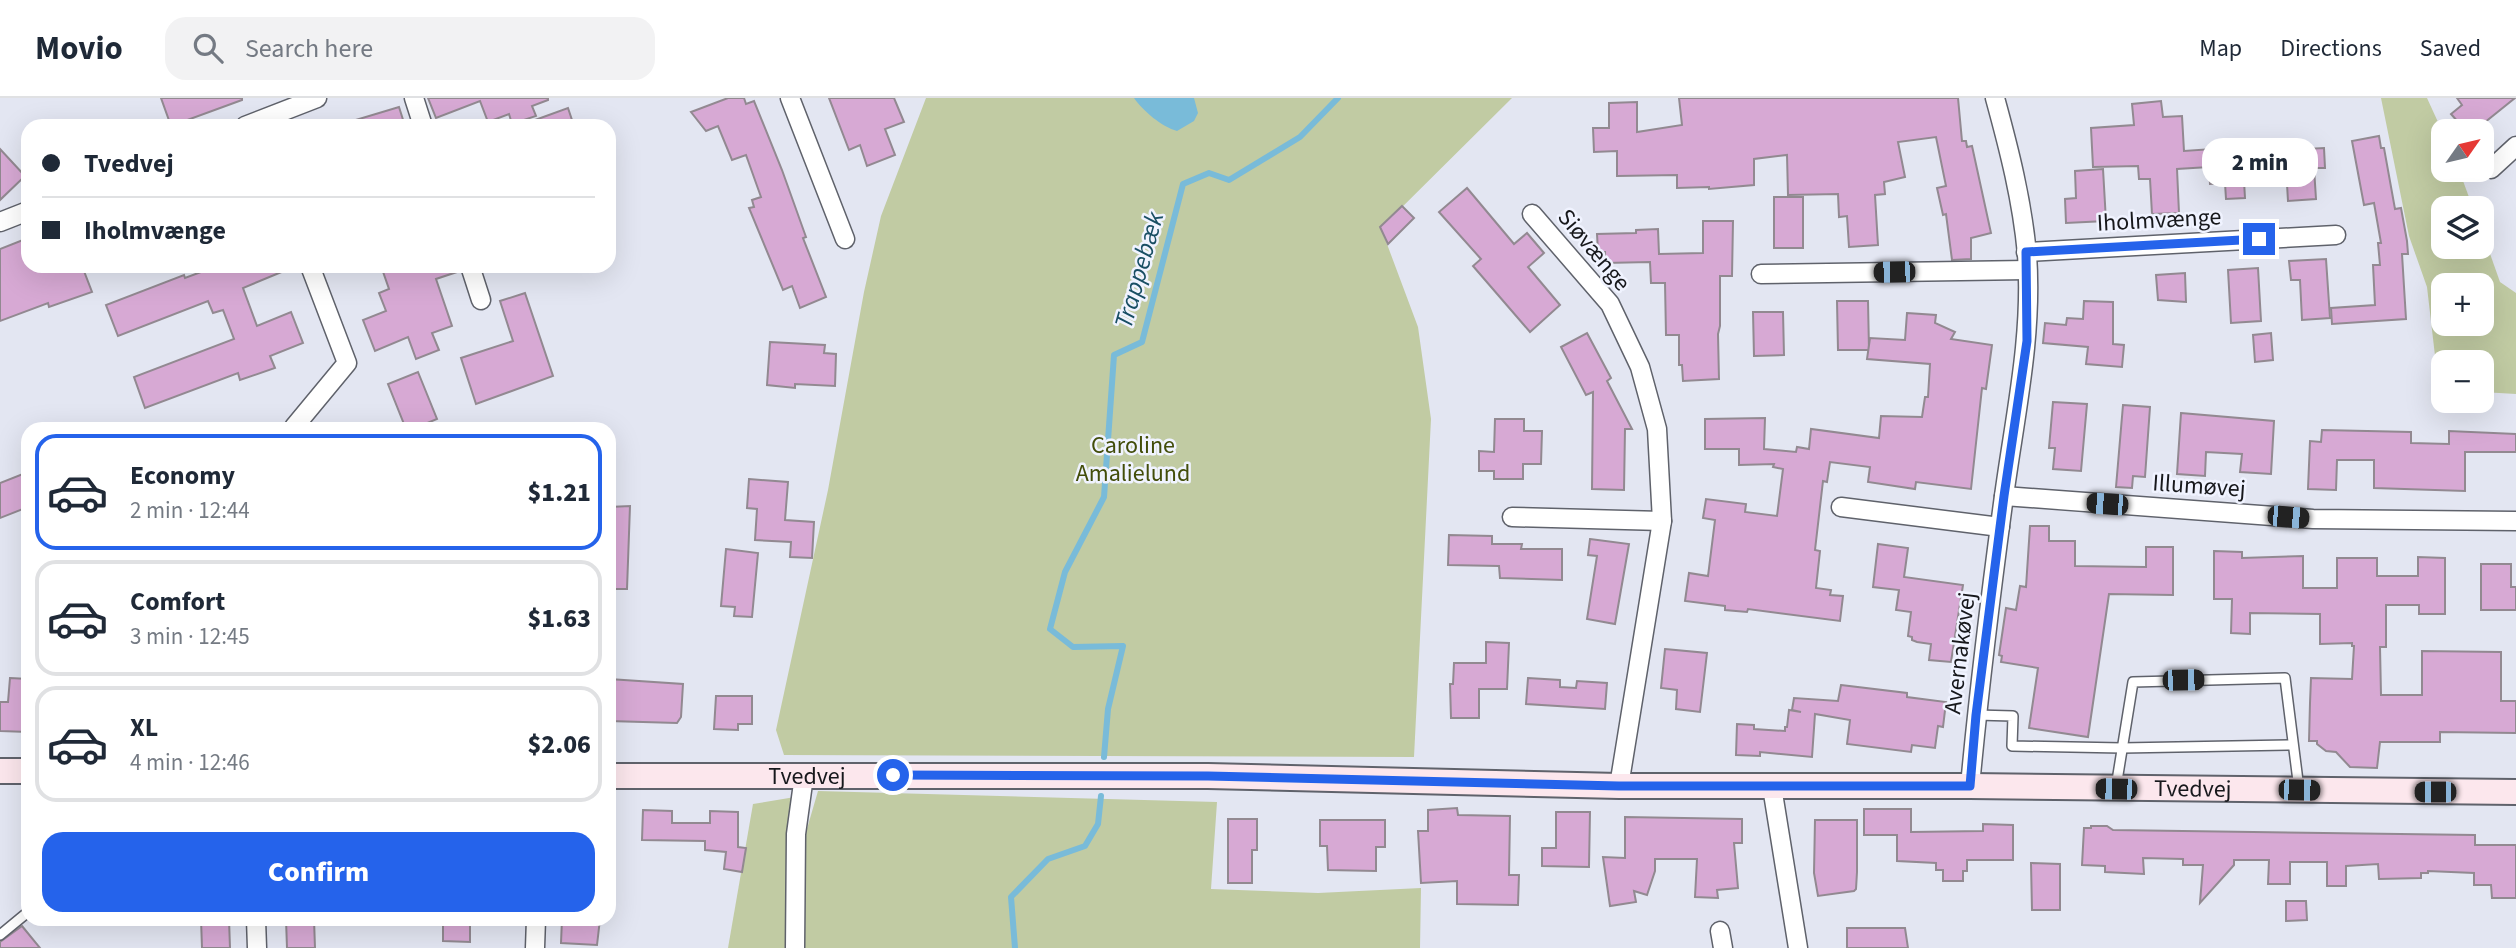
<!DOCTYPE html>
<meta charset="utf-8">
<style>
body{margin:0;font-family:"Source Sans 3",sans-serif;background:#f2f2f3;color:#1f2937;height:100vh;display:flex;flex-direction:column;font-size:26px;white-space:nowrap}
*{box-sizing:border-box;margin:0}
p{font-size:23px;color:#747a83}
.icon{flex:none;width:38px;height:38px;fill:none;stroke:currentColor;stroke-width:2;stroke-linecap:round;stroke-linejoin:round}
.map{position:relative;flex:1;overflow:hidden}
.details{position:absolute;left:21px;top:324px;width:595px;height:504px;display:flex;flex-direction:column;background:#fff;border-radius:21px;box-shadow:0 7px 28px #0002}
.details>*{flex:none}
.guide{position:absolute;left:21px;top:21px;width:595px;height:154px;border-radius:21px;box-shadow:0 7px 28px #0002;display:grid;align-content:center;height:154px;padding:0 21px;background:#fff}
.needle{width:46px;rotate:56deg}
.tools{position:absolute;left:2431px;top:21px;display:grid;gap:14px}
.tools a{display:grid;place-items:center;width:63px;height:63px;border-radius:14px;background:#fff;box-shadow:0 7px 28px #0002;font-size:35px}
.end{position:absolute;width:32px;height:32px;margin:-16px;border:9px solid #2563eb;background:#fff;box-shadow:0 0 0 4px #fff}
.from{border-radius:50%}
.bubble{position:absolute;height:49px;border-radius:21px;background:#fff;box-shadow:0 7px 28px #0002;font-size:23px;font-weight:800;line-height:49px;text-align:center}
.car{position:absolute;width:21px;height:42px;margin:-21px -10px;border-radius:9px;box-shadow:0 0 5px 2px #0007;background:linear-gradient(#222 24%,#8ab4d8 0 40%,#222 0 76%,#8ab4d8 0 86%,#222 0)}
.guide b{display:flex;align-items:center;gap:24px;height:66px;font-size:26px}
.guide b+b{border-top:2px solid #e0e1e3}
.guide i{width:18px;height:18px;background:#1f2937}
ul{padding:12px 0 0;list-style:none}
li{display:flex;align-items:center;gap:21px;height:116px;margin:0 14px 10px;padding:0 7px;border:4px solid #e0e1e3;border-radius:21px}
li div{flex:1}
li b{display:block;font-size:26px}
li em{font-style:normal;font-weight:800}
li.selected{border-color:#2563eb}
li>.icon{width:63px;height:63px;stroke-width:1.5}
.cta{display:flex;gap:14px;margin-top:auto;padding:14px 21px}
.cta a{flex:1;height:80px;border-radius:21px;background:#2563eb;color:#fff;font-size:28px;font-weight:800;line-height:80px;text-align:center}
header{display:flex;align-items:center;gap:42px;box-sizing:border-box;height:98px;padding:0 35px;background:#fff;border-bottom:2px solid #e0e1e3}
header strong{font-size:33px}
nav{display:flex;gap:38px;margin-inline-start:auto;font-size:24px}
.search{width:490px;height:63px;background:#f2f2f3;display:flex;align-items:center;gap:18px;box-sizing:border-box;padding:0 24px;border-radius:21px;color:#747a83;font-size:26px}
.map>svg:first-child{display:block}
</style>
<header>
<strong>Movio</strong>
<div class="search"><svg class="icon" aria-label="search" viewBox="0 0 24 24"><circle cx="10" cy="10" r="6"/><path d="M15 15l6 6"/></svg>Search here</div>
<nav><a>Map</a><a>Directions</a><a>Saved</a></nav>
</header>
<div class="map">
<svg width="2516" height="850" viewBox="0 0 2516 850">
<rect width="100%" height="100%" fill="#e3e6f2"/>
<g fill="#c1cba3" fill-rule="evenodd">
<path d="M 926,0 L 1512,0 L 1381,130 L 1418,229 L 1431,321 L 1414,659 L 784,657 L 776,632 L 828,392 L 864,194 L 881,118 Z"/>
<path d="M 2381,0 L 2427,0 L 2443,35 L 2443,72 L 2459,72 L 2473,110 L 2443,110 L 2443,149 L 2482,149 L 2482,133 L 2500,184 L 2516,195 L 2516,296 L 2482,294 L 2482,264 L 2443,264 L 2443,293 L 2439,292 L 2427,189 L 2409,138 ZM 2443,187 L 2482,187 L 2482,226 L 2443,226 Z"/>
<path d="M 818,693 L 1217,704 L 1211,791 L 1318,795 L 1421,790 L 1420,850 L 802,850 L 804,741 Z"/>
<path d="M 795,699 L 789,850 L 728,850 L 753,706 Z"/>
</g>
<path fill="#79bbd9" d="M 1134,0 L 1194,0 L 1198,15 L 1194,23 L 1177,33 C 1162,29 1143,13 1134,0 Z"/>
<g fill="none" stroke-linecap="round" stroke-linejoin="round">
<g stroke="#79bbd9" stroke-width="6">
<path d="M 1104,659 L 1108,611 L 1123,548 L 1073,549 L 1050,531 L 1065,474 L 1104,399 L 1114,257 L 1142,244 L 1183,86 L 1209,75 L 1229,82 L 1300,39 L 1338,0"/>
<path d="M 1015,850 L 1011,799 L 1048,761 L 1085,748 L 1098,726 L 1101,698"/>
</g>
</g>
<g fill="#d7a9d4" stroke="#928991" stroke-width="2">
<path d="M 161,0 L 242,0 L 242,2 L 171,28 Z"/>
<path d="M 428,0 L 548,0 L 548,2 L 532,8 L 536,18 L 512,26 L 509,16 L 488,24 L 480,3 L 436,20 Z"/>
<path d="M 728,0 L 744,0 L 746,6 L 754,3 L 782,72 L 806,139 L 803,140 L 826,199 L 800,210 L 792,188 L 783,192 L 749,110 L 754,109 L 752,102 L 761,99 L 746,57 L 732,62 L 718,28 L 706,33 L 691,14 Z"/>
<path d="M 829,0 L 894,0 L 904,24 L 885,31 L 895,57 L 867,68 L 860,47 L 849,52 Z"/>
<path d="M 1679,0 L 1958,0 L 1962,43 L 1966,43 L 1967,49 L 1972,48 L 1991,135 L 1971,140 L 1971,161 L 1952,162 L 1946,116 L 1943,117 L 1937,90 L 1946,88 L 1936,39 L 1898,44 L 1905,79 L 1884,84 L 1885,96 L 1875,97 L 1878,147 L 1849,149 L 1847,118 L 1839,119 L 1838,96 L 1788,97 L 1787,57 L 1754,61 L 1754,87 L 1709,91 L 1709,89 L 1677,90 L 1677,77 L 1617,78 L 1617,53 L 1594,54 L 1593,30 L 1609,30 L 1609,5 L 1637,4 L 1637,34 L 1682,27 Z"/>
<path d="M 2457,0 L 2515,0 L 2474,33 L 2466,33 L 2451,16 L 2462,7 Z"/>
<path d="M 2161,3 L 2163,19 L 2182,18 L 2184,53 L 2242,49 L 2245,100 L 2226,101 L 2225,85 L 2210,86 L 2209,69 L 2177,71 L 2179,115 L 2152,116 L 2150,81 L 2139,81 L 2138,68 L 2093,69 L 2091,30 L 2134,27 L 2132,6 Z"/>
<path d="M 399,9 L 405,28 L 349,28 L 349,24 Z"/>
<path d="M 568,10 L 574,28 L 524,28 L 524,26 Z"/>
<path d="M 2379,38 L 2381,50 L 2384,50 L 2395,111 L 2401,110 L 2407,143 L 2408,156 L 2402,156 L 2406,221 L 2332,226 L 2331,210 L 2375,207 L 2373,167 L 2380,167 L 2378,145 L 2381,145 L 2374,105 L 2364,107 L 2352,43 Z"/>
<path d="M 2324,50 L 2325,70 L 2314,70 L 2316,101 L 2288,103 L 2285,52 Z"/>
<path d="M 0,51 L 25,78 L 0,102 Z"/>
<path d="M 2103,71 L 2106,123 L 2066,125 L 2065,101 L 2076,100 L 2075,73 Z"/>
<path d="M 1467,90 L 1514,146 L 1527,135 L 1544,155 L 1528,169 L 1560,207 L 1530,234 L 1473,168 L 1481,161 L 1439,114 Z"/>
<rect x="1774" y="99" width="29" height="51"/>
<path d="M 1402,108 L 1414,120 L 1388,146 L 1380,129 Z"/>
<path d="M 1703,123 L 1733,123 L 1732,178 L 1720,178 L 1720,228 L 1718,236 L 1719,281 L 1683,283 L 1682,267 L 1679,267 L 1679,237 L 1666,237 L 1665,185 L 1651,185 L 1650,164 L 1605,165 L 1605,154 L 1598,154 L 1597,136 L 1636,135 L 1636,132 L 1658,131 L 1659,156 L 1703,155 Z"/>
<path d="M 28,140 L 28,168 L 82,168 L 92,194 L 49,209 L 48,205 L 0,223 L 0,151 Z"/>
<path d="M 2326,161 L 2330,220 L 2302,222 L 2300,182 L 2291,182 L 2289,163 Z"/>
<path d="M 217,168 L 296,168 L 243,190 L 257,228 L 291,214 L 303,245 L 270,258 L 275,270 L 240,282 L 238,275 L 145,310 L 134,279 L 234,241 L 223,212 L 213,215 L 208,203 L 118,238 L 106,207 L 184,177 L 185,180 Z"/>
<path d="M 381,168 L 459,168 L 460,173 L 436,181 L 452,228 L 432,235 L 439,252 L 416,261 L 408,239 L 375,253 L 363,222 L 386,213 L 379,195 L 389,191 Z"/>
<path d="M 2258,170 L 2261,223 L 2231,225 L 2228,172 Z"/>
<path d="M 2185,175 L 2186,204 L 2158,202 L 2156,177 Z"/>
<path d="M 525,195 L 553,278 L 476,306 L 461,260 L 513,243 L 500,203 Z"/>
<path d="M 1837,203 L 1868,203 L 1869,252 L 1838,252 Z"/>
<path d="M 2084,203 L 2113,204 L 2113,246 L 2124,247 L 2122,269 L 2086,266 L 2088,249 L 2043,245 L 2045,225 L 2066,227 L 2067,220 L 2083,221 Z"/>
<path d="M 1753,214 L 1783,214 L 1784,257 L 1754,258 Z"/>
<path d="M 1907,215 L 1936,217 L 1935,225 L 1955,234 L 1951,241 L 1992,247 L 1986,291 L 1982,290 L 1971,391 L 1916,384 L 1915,391 L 1868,384 L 1870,369 L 1830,364 L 1827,384 L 1823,383 L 1815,452 L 1820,453 L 1816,490 L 1831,492 L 1830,497 L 1843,498 L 1840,523 L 1748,511 L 1747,514 L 1725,512 L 1725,508 L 1685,503 L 1689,475 L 1708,478 L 1715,422 L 1703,420 L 1706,401 L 1746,406 L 1745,414 L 1777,418 L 1783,371 L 1773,369 L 1774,366 L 1739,367 L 1739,351 L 1705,351 L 1705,321 L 1765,320 L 1764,351 L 1796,354 L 1797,349 L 1809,351 L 1811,331 L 1879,340 L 1881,318 L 1922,319 L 1925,299 L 1928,299 L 1930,266 L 1867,261 L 1870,240 L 1905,242 Z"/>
<path d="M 1587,235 L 1611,280 L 1607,283 L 1632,331 L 1625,331 L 1624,392 L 1592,391 L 1593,294 L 1586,297 L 1561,249 Z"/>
<path d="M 2271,235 L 2273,262 L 2255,264 L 2253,237 Z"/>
<path d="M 770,244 L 825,247 L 824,255 L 836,256 L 835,288 L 795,286 L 795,290 L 767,287 Z"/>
<path d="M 418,274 L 437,321 L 413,331 L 406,331 L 388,286 Z"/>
<path d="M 2053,304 L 2087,306 L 2081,373 L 2053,371 L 2055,350 L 2049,350 Z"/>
<path d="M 2123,307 L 2150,309 L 2145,379 L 2133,378 L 2132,390 L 2116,389 Z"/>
<path d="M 2181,315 L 2274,323 L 2271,376 L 2240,374 L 2242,356 L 2206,354 L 2205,378 L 2177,376 Z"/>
<path d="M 1495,321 L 1524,321 L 1524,333 L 1542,333 L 1541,366 L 1523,366 L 1523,381 L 1494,381 L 1494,373 L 1479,373 L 1479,353 L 1494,354 Z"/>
<path d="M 2322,332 L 2411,334 L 2411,345 L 2449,346 L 2449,333 L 2516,336 L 2516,354 L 2465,354 L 2465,393 L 2374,390 L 2374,362 L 2337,362 L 2336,392 L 2308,391 L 2310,343 L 2321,344 Z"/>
<path d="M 28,374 L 28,409 L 0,420 L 0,385 Z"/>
<path d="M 749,381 L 788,384 L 785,422 L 814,424 L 812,460 L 790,459 L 791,444 L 755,442 L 757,411 L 747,410 Z"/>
<path d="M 630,408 L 627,491 L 609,491 L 609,409 Z"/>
<path d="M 2030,428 L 2049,428 L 2049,443 L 2075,443 L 2075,468 L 2146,469 L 2146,449 L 2173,449 L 2173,497 L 2109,496 L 2088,639 L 2029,630 L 2038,570 L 2001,564 L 2002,558 L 1999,557 L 2006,510 L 2016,512 L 2020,488 L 2026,489 Z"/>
<path d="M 1449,437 L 1492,438 L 1492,446 L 1522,446 L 1521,451 L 1562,451 L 1562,482 L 1500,480 L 1499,468 L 1448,467 Z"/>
<path d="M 1590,441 L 1629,446 L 1615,526 L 1587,521 L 1597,458 L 1588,457 Z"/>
<path d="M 1878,446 L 1908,450 L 1904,479 L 1963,487 L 1951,564 L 1929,562 L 1931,546 L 1917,544 L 1912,542 L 1912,539 L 1908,538 L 1911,514 L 1896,512 L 1899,492 L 1873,489 Z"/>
<path d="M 726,451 L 758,455 L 752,519 L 734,518 L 735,509 L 721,508 Z"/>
<path d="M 2214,453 L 2242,454 L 2242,460 L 2303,458 L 2303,490 L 2337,490 L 2337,460 L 2377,460 L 2377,478 L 2418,478 L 2418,459 L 2445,460 L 2445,516 L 2419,516 L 2419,507 L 2386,507 L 2386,549 L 2380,549 L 2381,597 L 2422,597 L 2422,553 L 2501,554 L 2501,603 L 2516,603 L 2516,635 L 2440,634 L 2440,644 L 2380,644 L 2377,670 L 2350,669 L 2336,654 L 2326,653 L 2317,646 L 2317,643 L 2309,643 L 2310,605 L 2311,580 L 2352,581 L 2354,548 L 2352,548 L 2352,545 L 2320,546 L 2320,516 L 2250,515 L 2250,536 L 2231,535 L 2232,501 L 2214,501 Z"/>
<path d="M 2481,466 L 2511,466 L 2511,489 L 2516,489 L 2516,512 L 2481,512 Z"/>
<path d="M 1486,544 L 1509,545 L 1507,591 L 1479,591 L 1479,620 L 1451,620 L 1450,586 L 1453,586 L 1454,565 L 1486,565 Z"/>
<path d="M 1665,551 L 1707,555 L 1700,614 L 1676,611 L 1677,592 L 1661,590 Z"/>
<path d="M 10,580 L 28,581 L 28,634 L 0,633 L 0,604 L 8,604 Z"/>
<path d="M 1528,580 L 1560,582 L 1560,589 L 1576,590 L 1577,583 L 1607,585 L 1605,611 L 1526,606 Z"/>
<path d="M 609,581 L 683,586 L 681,619 L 677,625 L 609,623 Z"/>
<path d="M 1841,587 L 1907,595 L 1907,599 L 1946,604 L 1943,629 L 1938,628 L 1935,650 L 1912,647 L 1911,654 L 1847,646 L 1850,622 L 1815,616 L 1812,659 L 1760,654 L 1760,658 L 1736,657 L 1737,626 L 1754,627 L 1754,631 L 1785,633 L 1785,629 L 1787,629 L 1789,612 L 1801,614 L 1792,612 L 1794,600 L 1838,603 Z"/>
<path d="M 716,598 L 752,598 L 752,626 L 738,626 L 738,632 L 714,631 Z"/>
<path d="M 1457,710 L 1458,717 L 1510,718 L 1509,777 L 1519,777 L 1518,807 L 1457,806 L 1457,783 L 1421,785 L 1418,733 L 1428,733 L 1428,712 Z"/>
<path d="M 1864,711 L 1911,711 L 1911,734 L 1983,733 L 1983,726 L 2013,727 L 2013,762 L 1967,762 L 1967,773 L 1963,773 L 1963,783 L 1943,783 L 1943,772 L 1936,772 L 1936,765 L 1897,763 L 1897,737 L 1864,737 Z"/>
<path d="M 643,712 L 672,713 L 672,725 L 710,725 L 710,713 L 738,714 L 738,749 L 746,750 L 742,774 L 724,771 L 726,754 L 705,752 L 705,743 L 642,742 Z"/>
<path d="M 1556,714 L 1590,714 L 1589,769 L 1542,768 L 1542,750 L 1556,750 Z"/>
<path d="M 1625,719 L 1742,721 L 1742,745 L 1734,745 L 1738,790 L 1717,792 L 1718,800 L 1695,799 L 1697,761 L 1655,761 L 1655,773 L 1647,797 L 1634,793 L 1636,804 L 1610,808 L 1603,759 L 1625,760 Z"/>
<path d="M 1228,721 L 1257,721 L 1257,752 L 1252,752 L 1252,785 L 1228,785 Z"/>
<path d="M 1320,722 L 1385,722 L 1385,749 L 1376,749 L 1376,773 L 1328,772 L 1327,748 L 1320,748 Z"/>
<path d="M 1815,722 L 1857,722 L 1857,774 L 1856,791 L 1854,793 L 1818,798 L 1814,775 Z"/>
<path d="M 2091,728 L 2107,728 L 2113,732 L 2475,737 L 2475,747 L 2516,747 L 2516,800 L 2492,800 L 2491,787 L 2474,787 L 2474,775 L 2428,773 L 2428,775 L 2421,775 L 2421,780 L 2379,781 L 2378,766 L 2346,768 L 2346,788 L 2327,788 L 2327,764 L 2290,764 L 2290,786 L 2268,786 L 2269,762 L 2234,762 L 2234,767 L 2200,805 L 2203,767 L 2183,767 L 2183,761 L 2143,760 L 2144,776 L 2105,774 L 2105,768 L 2082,767 L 2084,730 L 2091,730 Z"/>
<path d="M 2031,765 L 2060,766 L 2060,812 L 2032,812 Z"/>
<path d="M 2286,803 L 2306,803 L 2307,822 L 2286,823 Z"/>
<path d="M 201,821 L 229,821 L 230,850 L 202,850 Z"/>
<path d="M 286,821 L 314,821 L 315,850 L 287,850 Z"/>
<path d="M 562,821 L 600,821 L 597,847 L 561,845 Z"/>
<path d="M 443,824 L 470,824 L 470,844 L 443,843 Z"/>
<path d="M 22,828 L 40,850 L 0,850 L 0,844 Z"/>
<path d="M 1847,830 L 1905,830 L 1908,850 L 1847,850 Z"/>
</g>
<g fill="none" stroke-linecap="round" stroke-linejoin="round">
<g stroke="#5f626b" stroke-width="12">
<g id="lane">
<path d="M 1976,617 L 2013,618 L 2012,648 L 2122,650 L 2292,647"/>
<path d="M 2116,689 L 2133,584 L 2285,580 L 2299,691"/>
<path d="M 0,837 L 28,814"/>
</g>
</g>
<g stroke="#5f626b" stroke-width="21">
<g id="street">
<path d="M 414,0 L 423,28"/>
<path d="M 790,0 L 845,141"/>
<path d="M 245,28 L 317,0"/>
<path d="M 2491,71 L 2516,48"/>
<path d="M 1532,116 L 1610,206 L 1640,269 L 1657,331 L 1662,423 L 1619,688"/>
<path d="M 0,124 L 28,113"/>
<path d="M 2026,154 L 2336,137"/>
<path d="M 470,168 L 481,202"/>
<path d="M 1761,176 L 2027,172"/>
<path d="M 294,329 L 347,265 L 310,168"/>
<path d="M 2004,398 L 2313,421 L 2516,423"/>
<path d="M 1841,409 L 2000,429"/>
<path d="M 1512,419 L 1662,423"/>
<path d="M 1970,688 C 1979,591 1991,494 2004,398 C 2015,317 2033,238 2027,156 C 2022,102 2009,51 1995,0"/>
<path d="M 1772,689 L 1798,850"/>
<path d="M 256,821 L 257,850"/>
<path d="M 1720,833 L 1723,850"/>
<path d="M 535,850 L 536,821"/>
<path d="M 795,850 L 796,736 L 804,678"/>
</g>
</g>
<g stroke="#5f626b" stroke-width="28">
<g id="secondary">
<path d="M 0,673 L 28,673"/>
<path id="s1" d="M 609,678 L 1208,678 L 1619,688 L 1970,688 L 2516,694"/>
</g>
</g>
<use href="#lane" stroke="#fff" stroke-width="9"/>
<use href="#street" stroke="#fff" stroke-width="18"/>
<use href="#secondary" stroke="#fce7ed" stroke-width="24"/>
</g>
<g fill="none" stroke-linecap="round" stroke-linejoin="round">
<path stroke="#2563eb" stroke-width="9" d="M 893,677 L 1208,678 L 1619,688 L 1970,688 L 1976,617 L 2004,398 L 2027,243 L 2026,154 L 2259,141"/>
</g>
<g text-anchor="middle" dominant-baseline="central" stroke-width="5" stroke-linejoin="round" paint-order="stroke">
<g font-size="24" fill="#17181c" stroke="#f0f3ff">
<text transform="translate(2159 122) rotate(-3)">Iholmvænge</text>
<text transform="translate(1594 152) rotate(50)">Siøvænge</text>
<text transform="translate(2199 388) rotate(4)">Illumøvej</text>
<text transform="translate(1960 555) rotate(-83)">Avernakøvej</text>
<text stroke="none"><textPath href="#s1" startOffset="198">Tvedvej</textPath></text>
<text stroke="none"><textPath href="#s1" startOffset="1584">Tvedvej</textPath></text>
</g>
<g font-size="24" fill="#424d0a" stroke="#f0f3ff">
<text x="1133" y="347">Caroline<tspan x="1133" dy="28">Amalielund</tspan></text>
</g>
<g font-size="26" font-style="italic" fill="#184e63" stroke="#f0f3ff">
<text transform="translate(1139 172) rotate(-74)">Trappebæk</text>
</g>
</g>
</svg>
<div class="tools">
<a><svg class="needle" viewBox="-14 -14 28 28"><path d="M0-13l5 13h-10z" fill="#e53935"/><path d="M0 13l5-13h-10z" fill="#747a83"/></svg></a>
<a><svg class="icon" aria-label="layers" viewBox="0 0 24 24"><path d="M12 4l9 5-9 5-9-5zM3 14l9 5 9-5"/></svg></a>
<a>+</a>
<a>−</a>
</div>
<i class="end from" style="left:893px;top:677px"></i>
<i class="end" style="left:2259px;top:141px"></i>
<div class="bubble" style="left:2202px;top:40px;width:116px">2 min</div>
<i class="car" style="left:1894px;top:174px;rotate:269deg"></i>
<i class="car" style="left:2107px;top:406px;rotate:274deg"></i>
<i class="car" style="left:2288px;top:419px;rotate:95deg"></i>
<i class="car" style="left:2183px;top:582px;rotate:89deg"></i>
<i class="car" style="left:2116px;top:691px;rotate:271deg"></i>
<i class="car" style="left:2299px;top:692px;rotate:91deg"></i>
<i class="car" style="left:2435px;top:694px;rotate:270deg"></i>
<div class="guide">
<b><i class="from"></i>Tvedvej</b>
<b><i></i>Iholmvænge</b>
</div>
<section class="details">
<ul>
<li class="selected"><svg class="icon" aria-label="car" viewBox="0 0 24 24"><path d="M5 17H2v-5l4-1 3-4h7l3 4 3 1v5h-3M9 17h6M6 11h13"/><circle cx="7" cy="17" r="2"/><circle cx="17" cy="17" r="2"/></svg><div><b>Economy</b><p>2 min · 12:44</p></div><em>$1.21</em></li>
<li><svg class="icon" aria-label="car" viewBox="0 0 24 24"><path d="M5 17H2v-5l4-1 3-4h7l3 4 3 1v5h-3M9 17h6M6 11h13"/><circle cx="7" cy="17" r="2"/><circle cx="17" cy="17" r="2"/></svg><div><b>Comfort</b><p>3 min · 12:45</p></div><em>$1.63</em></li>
<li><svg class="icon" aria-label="car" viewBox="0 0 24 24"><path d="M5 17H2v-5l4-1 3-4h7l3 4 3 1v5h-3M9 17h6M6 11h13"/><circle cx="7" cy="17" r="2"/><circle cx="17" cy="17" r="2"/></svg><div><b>XL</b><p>4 min · 12:46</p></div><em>$2.06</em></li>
</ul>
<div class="cta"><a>Confirm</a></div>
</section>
</div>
